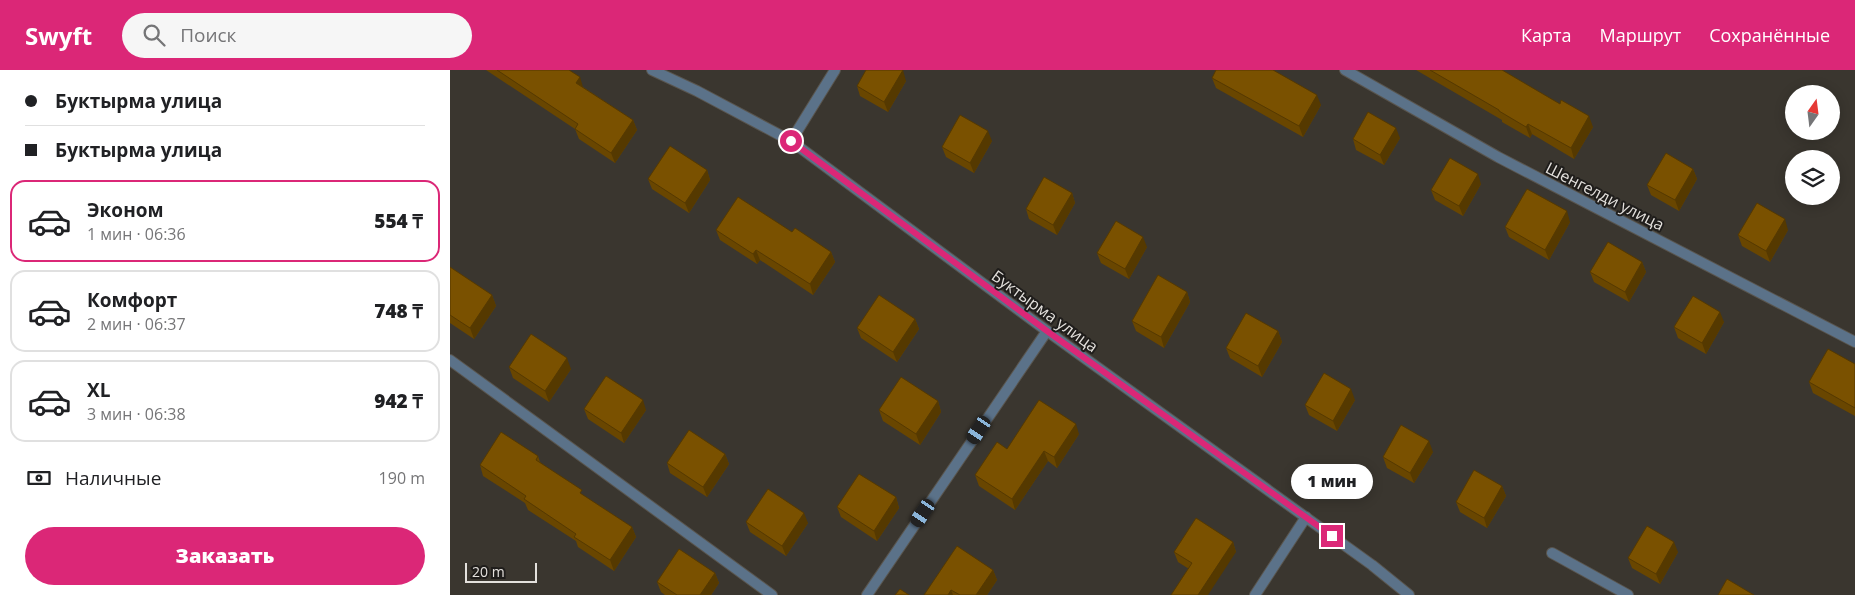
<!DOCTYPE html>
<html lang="ru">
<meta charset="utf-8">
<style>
body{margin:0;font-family:"Open Sans",sans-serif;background:#f6f6f6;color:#202124;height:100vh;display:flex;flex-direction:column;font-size:19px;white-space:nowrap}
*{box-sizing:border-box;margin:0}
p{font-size:16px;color:#757577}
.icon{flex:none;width:28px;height:28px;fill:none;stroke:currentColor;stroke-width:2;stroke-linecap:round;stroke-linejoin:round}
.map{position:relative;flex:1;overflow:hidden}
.sheet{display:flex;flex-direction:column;background:#fff;width:450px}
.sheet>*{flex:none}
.top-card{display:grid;align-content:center;height:110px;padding:0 25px;background:#fff}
.needle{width:32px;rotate:14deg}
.controls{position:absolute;left:1335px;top:15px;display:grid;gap:10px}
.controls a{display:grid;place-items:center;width:55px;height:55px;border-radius:50%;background:#fff;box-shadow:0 2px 12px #0003;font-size:25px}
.scale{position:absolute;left:15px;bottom:12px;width:72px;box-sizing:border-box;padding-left:5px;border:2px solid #e4e1dd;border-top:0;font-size:14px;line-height:18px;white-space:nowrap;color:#e4e1dd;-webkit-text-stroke:4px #1f1d1b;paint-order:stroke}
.end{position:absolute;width:22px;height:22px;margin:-11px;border:6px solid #db2777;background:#fff;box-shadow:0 0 0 2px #fff}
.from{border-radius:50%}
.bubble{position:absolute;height:35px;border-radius:18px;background:#fff;box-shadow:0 2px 12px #0003;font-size:16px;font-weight:800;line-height:35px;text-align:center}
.car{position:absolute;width:15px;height:30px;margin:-15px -8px;border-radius:6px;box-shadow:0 0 4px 1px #0007;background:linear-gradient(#222 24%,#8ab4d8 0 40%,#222 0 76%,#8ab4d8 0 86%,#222 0)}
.top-card b{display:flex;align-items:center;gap:18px;height:48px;font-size:19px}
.top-card b+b{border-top:1px solid #e0e0e0}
.top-card i{width:12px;height:12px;background:#202124}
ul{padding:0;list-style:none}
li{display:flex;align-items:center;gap:15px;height:82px;margin:0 10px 8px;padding:0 15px;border:2px solid #e0e0e0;border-radius:15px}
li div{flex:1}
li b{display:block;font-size:19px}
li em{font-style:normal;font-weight:800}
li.on{border-color:#db2777}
li>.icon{width:45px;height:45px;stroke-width:1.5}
.pay{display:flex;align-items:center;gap:12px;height:55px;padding:0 25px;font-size:19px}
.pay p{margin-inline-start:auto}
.action{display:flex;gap:10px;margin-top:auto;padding:10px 25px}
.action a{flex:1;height:58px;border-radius:30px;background:#db2777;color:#fff;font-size:20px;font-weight:800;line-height:58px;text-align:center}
header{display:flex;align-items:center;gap:30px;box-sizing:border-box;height:70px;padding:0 25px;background:#db2777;color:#fff}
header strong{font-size:24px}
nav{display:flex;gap:28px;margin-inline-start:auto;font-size:18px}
.search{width:350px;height:45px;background:#f6f6f6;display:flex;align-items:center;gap:12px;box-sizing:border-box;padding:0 18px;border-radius:28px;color:#757577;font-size:19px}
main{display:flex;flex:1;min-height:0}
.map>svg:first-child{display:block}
</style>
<header>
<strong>Swyft</strong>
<div class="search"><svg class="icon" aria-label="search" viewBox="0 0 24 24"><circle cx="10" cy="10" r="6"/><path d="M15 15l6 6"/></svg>Поиск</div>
<nav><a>Карта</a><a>Маршрут</a><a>Сохранённые</a></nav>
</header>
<main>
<section class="sheet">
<div class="top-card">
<b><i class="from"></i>Буктырма улица</b>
<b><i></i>Буктырма улица</b>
</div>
<ul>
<li class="on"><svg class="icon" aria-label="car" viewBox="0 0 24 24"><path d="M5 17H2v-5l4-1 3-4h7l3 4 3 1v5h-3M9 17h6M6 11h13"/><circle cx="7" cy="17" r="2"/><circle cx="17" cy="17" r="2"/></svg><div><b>Эконом</b><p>1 мин · 06:36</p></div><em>554 ₸</em></li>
<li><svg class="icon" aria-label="car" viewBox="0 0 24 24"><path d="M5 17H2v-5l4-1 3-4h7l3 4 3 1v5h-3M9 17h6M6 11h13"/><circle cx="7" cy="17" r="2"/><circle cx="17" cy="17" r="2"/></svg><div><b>Комфорт</b><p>2 мин · 06:37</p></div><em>748 ₸</em></li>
<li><svg class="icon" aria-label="car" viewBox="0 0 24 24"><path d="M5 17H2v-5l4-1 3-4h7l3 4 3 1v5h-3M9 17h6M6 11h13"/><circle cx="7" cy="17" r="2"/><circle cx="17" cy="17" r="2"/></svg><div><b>XL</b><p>3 мин · 06:38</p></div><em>942 ₸</em></li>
</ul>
<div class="pay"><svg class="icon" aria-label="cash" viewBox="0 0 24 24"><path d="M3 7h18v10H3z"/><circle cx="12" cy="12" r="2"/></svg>Наличные<p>190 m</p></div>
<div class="action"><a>Заказать</a></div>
</section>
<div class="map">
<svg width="1405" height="525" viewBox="0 0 1405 525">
<rect width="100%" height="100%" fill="#3a362f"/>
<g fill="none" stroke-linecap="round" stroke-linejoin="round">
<g stroke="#59554e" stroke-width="12">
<g id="street">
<path d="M 202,0 L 247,21 L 341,71 L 597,261 L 922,495 L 959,525"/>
<path d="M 895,0 L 1048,87 L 1405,272"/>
<path d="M 341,71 L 385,0"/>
<path d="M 0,290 L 322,525"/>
<path d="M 1102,483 L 1178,525"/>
<path d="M 417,525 L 597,261"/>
<path d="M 805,525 L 856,447"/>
</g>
</g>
<use href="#street" stroke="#5b7289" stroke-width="10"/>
</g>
<g fill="#694600">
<path d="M 36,0 L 119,0 L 133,17 L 183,50 L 187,60 L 165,93 L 129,69 L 125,59 Z"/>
<path d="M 966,0 L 1052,0 L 1143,57 L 1124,89 L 1082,64 L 1080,68 L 1052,52 L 1052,50 Z"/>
<path d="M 762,8 L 871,35 L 853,67 L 766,18 Z"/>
<path d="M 456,11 L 438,42 L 410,26 L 407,16 Z"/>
<path d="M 950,68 L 934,95 L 906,80 L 903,69 Z"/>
<path d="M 542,71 L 524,103 L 496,87 L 492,77 Z"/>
<path d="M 1243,99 L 1247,109 L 1229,141 L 1201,125 L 1197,115 Z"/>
<path d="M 257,100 L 260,110 L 239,143 L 202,119 L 198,109 Z"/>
<path d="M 1031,114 L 1013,146 L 985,130 L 981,120 Z"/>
<path d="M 622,123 L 625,133 L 607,165 L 579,149 L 576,139 Z"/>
<path d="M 1120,152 L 1099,190 L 1059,167 L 1055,157 Z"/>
<path d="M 266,160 L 342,162 L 381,182 L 385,192 L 363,225 L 310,190 L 307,194 L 270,170 Z"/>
<path d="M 1338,160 L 1320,192 L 1292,176 L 1288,165 Z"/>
<path d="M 697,177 L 679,209 L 651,193 L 647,183 Z"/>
<path d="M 1192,192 L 1196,202 L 1179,232 L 1144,212 L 1140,202 Z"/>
<path d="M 0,197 L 42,225 L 46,236 L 24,269 L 0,253 Z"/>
<path d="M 737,222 L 740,232 L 714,278 L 686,261 L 682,251 Z"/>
<path d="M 465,249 L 469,259 L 447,292 L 411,268 L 407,258 Z"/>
<path d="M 1274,252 L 1256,284 L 1228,268 L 1224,257 Z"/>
<path d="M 828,261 L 832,272 L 812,307 L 780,288 L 776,278 Z"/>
<path d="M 1405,294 L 1405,346 L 1363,323 L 1359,312 Z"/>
<path d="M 59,297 L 121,299 L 99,332 L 63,308 Z"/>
<path d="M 905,330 L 887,361 L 859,345 L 855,335 Z"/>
<path d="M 488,331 L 491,342 L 470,375 L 433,351 L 429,340 Z"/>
<path d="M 134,339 L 196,340 L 174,373 L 138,349 Z"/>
<path d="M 629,364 L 607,398 L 598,391 L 565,440 L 529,416 L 525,405 L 557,379 Z"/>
<path d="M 983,382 L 964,413 L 937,398 L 933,387 Z"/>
<path d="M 275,384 L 279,394 L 257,427 L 220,403 L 217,393 Z"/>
<path d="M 88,386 L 90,392 L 134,426 L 182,457 L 186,467 L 164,501 L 128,477 L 126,471 L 78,440 L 75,433 L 33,406 L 30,395 Z"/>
<path d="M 1052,416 L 1056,426 L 1037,458 L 1010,442 L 1006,432 Z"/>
<path d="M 446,427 L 449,438 L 427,471 L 391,447 L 387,437 Z"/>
<path d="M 296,452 L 358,453 L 336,486 L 300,462 Z"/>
<path d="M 783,472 L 786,482 L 739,499 L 728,492 L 724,482 Z"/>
<path d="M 1228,482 L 1210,514 L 1182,498 L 1178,488 Z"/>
<path d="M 543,500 L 547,510 L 537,525 L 474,525 Z"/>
<path d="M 265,503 L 269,513 L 261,525 L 215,525 L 211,522 L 207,512 Z"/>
</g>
<g fill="#553900">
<path d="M 453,0 L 456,11 L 438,42 L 434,32 Z"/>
<path d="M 130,7 L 133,17 L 126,13 Z"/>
<path d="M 867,25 L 871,35 L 853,67 L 849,56 Z"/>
<path d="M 1139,46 L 1143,57 L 1124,89 L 1121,78 Z"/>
<path d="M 183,50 L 187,60 L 165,93 L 161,83 Z"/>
<path d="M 1078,54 L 1082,64 L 1080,68 L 1076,57 Z"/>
<path d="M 946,58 L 950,68 L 934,95 L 930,85 Z"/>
<path d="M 538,61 L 542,71 L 524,103 L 520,93 Z"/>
<path d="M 1243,99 L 1247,109 L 1229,141 L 1225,130 Z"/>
<path d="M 257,100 L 260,110 L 239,143 L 235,133 Z"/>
<path d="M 1028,104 L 1031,114 L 1013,146 L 1009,136 Z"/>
<path d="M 622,123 L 625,133 L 607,165 L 603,155 Z"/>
<path d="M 1117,141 L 1120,152 L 1099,190 L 1095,180 Z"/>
<path d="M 1335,149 L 1338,160 L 1320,192 L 1316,181 Z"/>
<path d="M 693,167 L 697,177 L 679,209 L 675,199 Z"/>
<path d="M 306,180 L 310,190 L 307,194 L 303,184 Z"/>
<path d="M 381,182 L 385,192 L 363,225 L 360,214 Z"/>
<path d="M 1192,192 L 1196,202 L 1179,232 L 1175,222 Z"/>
<path d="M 737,222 L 740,232 L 714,278 L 711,267 Z"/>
<path d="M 42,225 L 46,236 L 24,269 L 20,258 Z"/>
<path d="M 1270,242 L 1274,252 L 1256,284 L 1252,273 Z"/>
<path d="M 465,249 L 469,259 L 447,292 L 443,282 Z"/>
<path d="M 828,261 L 832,272 L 812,307 L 808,296 Z"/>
<path d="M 117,288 L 121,299 L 99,332 L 95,321 Z"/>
<path d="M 901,319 L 905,330 L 887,361 L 883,351 Z"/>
<path d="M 193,330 L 196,340 L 174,373 L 171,363 Z"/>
<path d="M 488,331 L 491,342 L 470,375 L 466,364 Z"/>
<path d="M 626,354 L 629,364 L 607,398 L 604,387 Z"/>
<path d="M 979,371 L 983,382 L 964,413 L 960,403 Z"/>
<path d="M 594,381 L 598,391 L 565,440 L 562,429 Z"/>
<path d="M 275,384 L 279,394 L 257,427 L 253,417 Z"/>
<path d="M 1052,416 L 1056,426 L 1037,458 L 1034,448 Z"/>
<path d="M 446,427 L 449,438 L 427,471 L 424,461 Z"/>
<path d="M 354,443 L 358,453 L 336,486 L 332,476 Z"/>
<path d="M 182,457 L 186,467 L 164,501 L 160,490 Z"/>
<path d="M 783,472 L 786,482 L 758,525 L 748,525 Z"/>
<path d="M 1224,472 L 1228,482 L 1210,514 L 1206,504 Z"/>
<path d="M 543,500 L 547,510 L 537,525 L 526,525 Z"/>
<path d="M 265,503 L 269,513 L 261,525 L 250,525 Z"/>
<path d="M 501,520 L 503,525 L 498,525 Z"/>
</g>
<g fill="#7a5100" stroke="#553900">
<path d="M 47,0 L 119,0 L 130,7 L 126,13 L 183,50 L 161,83 L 125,59 L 128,54 Z"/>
<path d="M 416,0 L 453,0 L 434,32 L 407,16 Z"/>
<path d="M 766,0 L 823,0 L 867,25 L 849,56 L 762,8 Z"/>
<path d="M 980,0 L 1052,0 L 1110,34 L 1111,30 L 1139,46 L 1121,78 L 1078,54 L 1076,57 L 1049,41 L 1049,40 Z"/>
<path d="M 918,42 L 946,58 L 930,85 L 903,69 Z"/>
<path d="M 510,45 L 538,61 L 520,93 L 492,77 Z"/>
<path d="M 220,76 L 257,100 L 235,133 L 198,109 Z"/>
<path d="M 1216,83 L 1243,99 L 1225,130 L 1197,115 Z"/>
<path d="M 1000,88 L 1028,104 L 1009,136 L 981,120 Z"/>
<path d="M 594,107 L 622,123 L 603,155 L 576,139 Z"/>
<path d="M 1077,119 L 1117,141 L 1095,180 L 1055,157 Z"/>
<path d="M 288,127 L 342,162 L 345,158 L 381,182 L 360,214 L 306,180 L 303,184 L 266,160 Z"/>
<path d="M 1307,133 L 1335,149 L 1316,181 L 1288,165 Z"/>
<path d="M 666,151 L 693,167 L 675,199 L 647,183 Z"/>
<path d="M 1158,172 L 1192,192 L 1175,222 L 1140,202 Z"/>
<path d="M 0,197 L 42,225 L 20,258 L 0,245 Z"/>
<path d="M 708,205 L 737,222 L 711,267 L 682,251 Z"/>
<path d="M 429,225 L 465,249 L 443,282 L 407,258 Z"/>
<path d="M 1243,226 L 1270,242 L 1252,273 L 1224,257 Z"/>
<path d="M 796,243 L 828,261 L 808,296 L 776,278 Z"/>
<path d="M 81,264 L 117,288 L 95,321 L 59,297 Z"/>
<path d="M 1378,279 L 1405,294 L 1405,338 L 1359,312 Z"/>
<path d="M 874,303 L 901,319 L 883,351 L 855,335 Z"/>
<path d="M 156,306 L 193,330 L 171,363 L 134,339 Z"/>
<path d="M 451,307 L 488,331 L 466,364 L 429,340 Z"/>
<path d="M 589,330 L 626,354 L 604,387 L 594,381 L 562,429 L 525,405 L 547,372 L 557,379 Z"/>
<path d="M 951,355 L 979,371 L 960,403 L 933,387 Z"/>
<path d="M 239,360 L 275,384 L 253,417 L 217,393 Z"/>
<path d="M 51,362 L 88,386 L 86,390 L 132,420 L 130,423 L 182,457 L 160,490 L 124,467 L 126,464 L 74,429 L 76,426 L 30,395 Z"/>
<path d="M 1024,400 L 1052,416 L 1034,448 L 1006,432 Z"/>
<path d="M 409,404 L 446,427 L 424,461 L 387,437 Z"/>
<path d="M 318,419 L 354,443 L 332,476 L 296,452 Z"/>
<path d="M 746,448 L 783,472 L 748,525 L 721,525 L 742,493 L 724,482 Z"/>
<path d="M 1197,456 L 1224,472 L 1206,504 L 1178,488 Z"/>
<path d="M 507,476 L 543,500 L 526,525 L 510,525 L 501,520 L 498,525 L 474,525 Z"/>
<path d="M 229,479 L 265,503 L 250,525 L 227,525 L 207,512 Z"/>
<path d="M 1277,509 L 1304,525 L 1268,525 Z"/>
<path d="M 450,519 L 459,525 L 445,525 Z"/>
</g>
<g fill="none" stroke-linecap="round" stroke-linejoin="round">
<path stroke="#db2777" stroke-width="6" d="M 341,71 L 597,261 L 882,466"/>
</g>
<g text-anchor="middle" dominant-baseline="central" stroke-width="4" stroke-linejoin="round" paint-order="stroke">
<g font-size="16" fill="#e4e1dd" stroke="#1f1d1b">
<text transform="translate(1155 126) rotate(27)">Шенгелди улица</text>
<text transform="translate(595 241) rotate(36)">Буктырма улица</text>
</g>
</g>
</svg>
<div class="controls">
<a><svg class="needle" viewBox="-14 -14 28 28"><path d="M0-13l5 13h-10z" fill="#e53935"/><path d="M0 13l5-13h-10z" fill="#757577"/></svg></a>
<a><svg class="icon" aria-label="layers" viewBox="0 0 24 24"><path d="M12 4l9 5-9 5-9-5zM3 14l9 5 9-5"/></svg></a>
</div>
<div class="scale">20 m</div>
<i class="end from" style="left:341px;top:71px"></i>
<i class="end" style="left:882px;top:466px"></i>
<div class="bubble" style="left:841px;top:394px;width:82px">1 мин</div>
<i class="car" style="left:529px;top:360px;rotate:214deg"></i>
<i class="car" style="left:473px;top:443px;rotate:214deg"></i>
</div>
</main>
